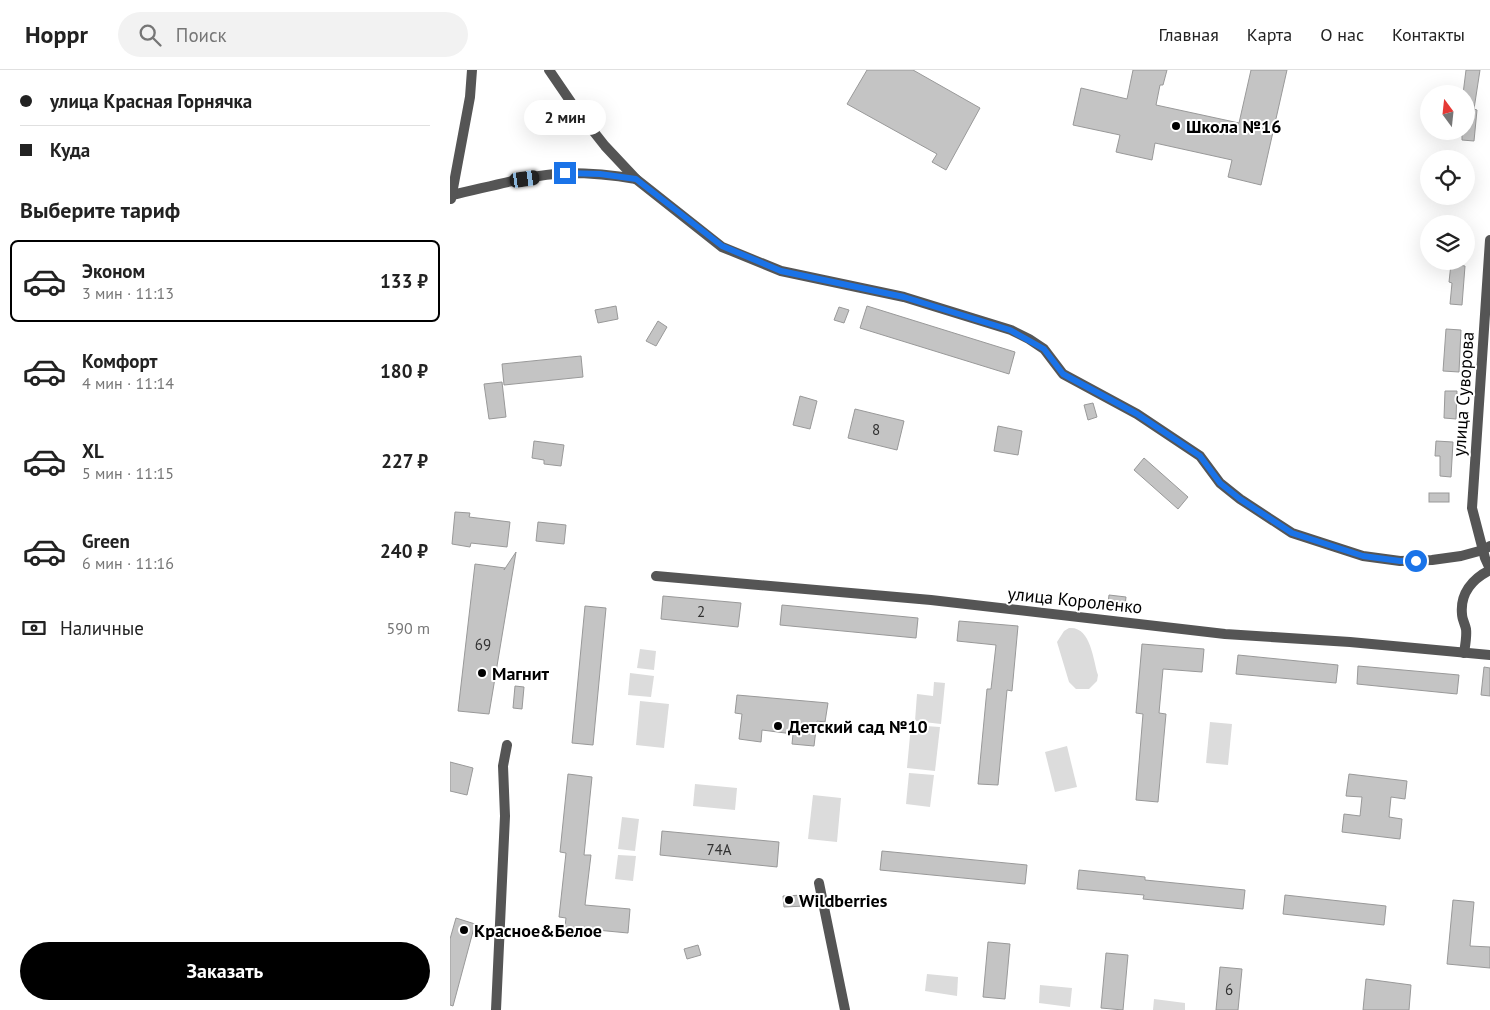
<!DOCTYPE html>
<html lang="ru">
<meta charset="utf-8">
<style>
body{margin:0;font-family:"PT Sans",sans-serif;background:#f2f2f2;color:#222;height:100vh;display:flex;flex-direction:column;font-size:19px;white-space:nowrap}
*{box-sizing:border-box;margin:0}
p{font-size:16px;color:#767676}
.icon{flex:none;width:28px;height:28px;fill:none;stroke:currentColor;stroke-width:2;stroke-linecap:round;stroke-linejoin:round}
.map{position:relative;flex:1;overflow:hidden}
.sheet{display:flex;flex-direction:column;background:#fff;width:450px}
.sheet>*{flex:none}
.banner{display:grid;align-content:center;height:110px;padding:0 20px;background:#fff}
.needle{width:32px;rotate:345deg}
.tools{position:absolute;left:970px;top:15px;display:grid;gap:10px}
.tools a{display:grid;place-items:center;width:55px;height:55px;border-radius:50%;background:#fff;box-shadow:0 5px 20px #0002;font-size:25px}
.end{position:absolute;width:22px;height:22px;margin:-11px;border:6px solid #1a73e8;background:#fff;box-shadow:0 0 0 2px #fff}
.from{border-radius:50%}
.bubble{position:absolute;height:35px;border-radius:18px;background:#fff;box-shadow:0 5px 20px #0002;font-size:16px;font-weight:600;line-height:35px;text-align:center}
.car{position:absolute;width:15px;height:30px;margin:-15px -8px;border-radius:6px;box-shadow:0 0 4px 1px #0007;background:linear-gradient(#222 24%,#8ab4d8 0 40%,#222 0 76%,#8ab4d8 0 86%,#222 0)}
.banner b{display:flex;align-items:center;gap:18px;height:48px;font-size:19px}
.banner b+b{border-top:1px solid #e0e0e0}
.banner i{width:12px;height:12px;background:#222}
ul{padding:0;list-style:none}
li{display:flex;align-items:center;gap:15px;height:82px;margin:0 10px 8px;padding:0 10px;border:2px solid transparent;border-radius:8px}
li div{flex:1}
li b{display:block;font-size:19px}
li em{font-style:normal;font-weight:600}
li.active{border-color:#000}
li>.icon{width:45px;height:45px;stroke-width:1.5}
h2{padding:0 20px;font-size:22px;line-height:60px}
.pay{display:flex;align-items:center;gap:12px;height:55px;padding:0 20px;font-size:19px}
.pay p{margin-inline-start:auto}
.primary-button{display:flex;gap:10px;margin-top:auto;padding:10px 20px}
.primary-button a{flex:1;height:58px;border-radius:30px;background:#000;color:#fff;font-size:20px;font-weight:600;line-height:58px;text-align:center}
header{display:flex;align-items:center;gap:30px;box-sizing:border-box;height:70px;padding:0 25px;background:#fff;border-bottom:1px solid #e0e0e0}
header strong{font-size:24px}
nav{display:flex;gap:28px;margin-inline-start:auto;font-size:18px}
.search{width:350px;height:45px;background:#f2f2f2;display:flex;align-items:center;gap:12px;box-sizing:border-box;padding:0 18px;border-radius:28px;color:#767676;font-size:19px}
main{display:flex;flex:1;min-height:0}
.map>svg:first-child{display:block}
</style>
<header>
<strong>Hoppr</strong>
<div class="search"><svg class="icon" aria-label="search" viewBox="0 0 24 24"><circle cx="10" cy="10" r="6"/><path d="M15 15l6 6"/></svg>Поиск</div>
<nav><a>Главная</a><a>Карта</a><a>О нас</a><a>Контакты</a></nav>
</header>
<main>
<section class="sheet">
<div class="banner">
<b><i class="from"></i>улица Красная Горнячка</b>
<b><i></i>Куда</b>
</div>
<h2>Выберите тариф</h2>
<ul>
<li class="active"><svg class="icon" aria-label="car" viewBox="0 0 24 24"><path d="M5 17H2v-5l4-1 3-4h7l3 4 3 1v5h-3M9 17h6M6 11h13"/><circle cx="7" cy="17" r="2"/><circle cx="17" cy="17" r="2"/></svg><div><b>Эконом</b><p>3 мин · 11:13</p></div><em>133 ₽</em></li>
<li><svg class="icon" aria-label="car" viewBox="0 0 24 24"><path d="M5 17H2v-5l4-1 3-4h7l3 4 3 1v5h-3M9 17h6M6 11h13"/><circle cx="7" cy="17" r="2"/><circle cx="17" cy="17" r="2"/></svg><div><b>Комфорт</b><p>4 мин · 11:14</p></div><em>180 ₽</em></li>
<li><svg class="icon" aria-label="car" viewBox="0 0 24 24"><path d="M5 17H2v-5l4-1 3-4h7l3 4 3 1v5h-3M9 17h6M6 11h13"/><circle cx="7" cy="17" r="2"/><circle cx="17" cy="17" r="2"/></svg><div><b>XL</b><p>5 мин · 11:15</p></div><em>227 ₽</em></li>
<li><svg class="icon" aria-label="car" viewBox="0 0 24 24"><path d="M5 17H2v-5l4-1 3-4h7l3 4 3 1v5h-3M9 17h6M6 11h13"/><circle cx="7" cy="17" r="2"/><circle cx="17" cy="17" r="2"/></svg><div><b>Green</b><p>6 мин · 11:16</p></div><em>240 ₽</em></li>
</ul>
<div class="pay"><svg class="icon" aria-label="cash" viewBox="0 0 24 24"><path d="M3 7h18v10H3z"/><circle cx="12" cy="12" r="2"/></svg>Наличные<p>590 m</p></div>
<div class="primary-button"><a>Заказать</a></div>
</section>
<div class="map">
<svg width="1040" height="940" viewBox="0 0 1040 940">
<rect width="100%" height="100%" fill="#fff"/>
<g fill="#dcdcdc">
<path d="M 619,558 C 641,556 643,590 648,605 L 647,611 L 639,619 L 626,619 L 619,612 L 607,572 L 614,561 Z"/>
<path d="M 190,579 L 206,581 L 204,600 L 187,598 Z"/>
<path d="M 180,603 L 204,606 L 201,627 L 178,625 Z"/>
<path d="M 484,612 L 495,613 L 491,654 L 465,651 L 467,624 L 483,626 Z"/>
<path d="M 190,631 L 219,634 L 214,678 L 186,675 Z"/>
<path d="M 760,652 L 782,654 L 778,695 L 756,693 Z"/>
<path d="M 461,655 L 490,657 L 485,701 L 457,698 Z"/>
<path d="M 617,676 L 627,717 L 605,722 L 595,682 Z"/>
<path d="M 459,703 L 484,705 L 480,737 L 456,734 Z"/>
<path d="M 245,714 L 287,718 L 285,740 L 243,736 Z"/>
<path d="M 363,725 L 391,728 L 387,772 L 358,769 Z"/>
<path d="M 172,747 L 189,749 L 185,781 L 168,779 Z"/>
<path d="M 168,785 L 186,786 L 183,811 L 165,809 Z"/>
<path d="M 477,904 L 508,907 L 507,926 L 475,921 Z"/>
<path d="M 590,915 L 622,918 L 620,937 L 589,933 Z"/>
<path d="M 704,929 L 735,933 L 735,940 L 703,940 Z"/>
</g>
<g fill="#c4c4c4" stroke="#999">
<path d="M 417,0 L 463,0 L 530,38 L 496,100 L 482,92 L 487,84 L 397,34 Z"/>
<path d="M 683,0 L 717,0 L 713,15 L 710,15 L 706,35 L 789,53 L 801,0 L 837,0 L 811,115 L 778,107 L 782,90 L 705,73 L 702,90 L 666,82 L 670,65 L 623,55 L 631,18 L 677,29 Z"/>
<path d="M 1016,0 L 1030,0 L 1024,39 L 1027,40 L 1024,71 L 1012,70 L 1012,61 L 1016,61 L 1016,24 L 1013,24 Z"/>
<path d="M 1001,194 L 1015,196 L 1012,235 L 1000,234 L 1002,213 L 999,212 Z"/>
<path d="M 166,236 L 168,249 L 148,253 L 145,240 Z"/>
<path d="M 417,236 L 565,282 L 559,304 L 410,258 Z"/>
<path d="M 389,237 L 399,240 L 394,253 L 384,250 Z"/>
<path d="M 208,251 L 217,257 L 206,276 L 196,271 Z"/>
<path d="M 996,259 L 1011,260 L 1009,302 L 993,301 Z"/>
<path d="M 131,286 L 133,307 L 54,315 L 52,294 Z"/>
<path d="M 52,312 L 56,347 L 39,349 L 34,314 Z"/>
<path d="M 995,321 L 1007,321 L 1006,349 L 994,348 Z"/>
<path d="M 350,326 L 367,331 L 360,359 L 343,355 Z"/>
<path d="M 643,333 L 647,347 L 638,350 L 634,335 Z"/>
<path d="M 405,339 L 454,351 L 447,380 L 398,368 Z"/>
<path d="M 548,356 L 572,361 L 568,385 L 544,381 Z"/>
<path d="M 84,371 L 114,375 L 111,396 L 94,394 L 94,390 L 82,388 Z"/>
<path d="M 986,371 L 1003,372 L 1001,407 L 990,406 L 990,386 L 985,386 Z"/>
<path d="M 694,388 L 738,427 L 728,439 L 684,400 Z"/>
<rect x="979" y="423" width="20" height="9"/>
<path d="M 5,442 L 20,443 L 19,447 L 60,452 L 57,477 L 21,473 L 20,477 L 2,474 Z"/>
<path d="M 88,452 L 116,455 L 114,474 L 86,471 Z"/>
<path d="M 66,482 L 39,644 L 8,641 L 25,494 L 55,498 L 54,500 Z"/>
<path d="M 659,525 L 676,527 L 675,536 L 658,534 Z"/>
<path d="M 213,526 L 291,533 L 288,557 L 211,549 Z"/>
<path d="M 332,535 L 468,548 L 466,568 L 330,555 Z"/>
<path d="M 135,536 L 156,538 L 143,675 L 122,673 Z"/>
<path d="M 509,551 L 568,556 L 562,621 L 557,620 L 548,715 L 528,714 L 537,619 L 541,619 L 546,575 L 507,571 Z"/>
<path d="M 692,574 L 754,579 L 752,602 L 713,599 L 709,643 L 716,644 L 708,732 L 686,730 L 693,644 L 686,643 Z"/>
<path d="M 788,585 L 888,595 L 886,613 L 786,604 Z"/>
<path d="M 908,596 L 1009,605 L 1007,624 L 907,614 Z"/>
<path d="M 1034,597 L 1040,598 L 1040,626 L 1031,625 Z"/>
<path d="M 65,616 L 74,617 L 72,639 L 63,638 Z"/>
<path d="M 287,625 L 378,633 L 375,652 L 367,651 L 364,676 L 342,674 L 343,664 L 312,660 L 311,672 L 289,669 L 292,644 L 285,643 Z"/>
<path d="M 0,692 L 23,698 L 17,725 L 0,721 Z"/>
<path d="M 118,704 L 142,707 L 134,785 L 141,785 L 135,835 L 180,839 L 178,863 L 115,857 L 116,848 L 109,847 L 116,783 L 110,782 Z"/>
<path d="M 899,704 L 957,711 L 955,729 L 941,727 L 939,747 L 952,749 L 950,769 L 892,762 L 894,744 L 910,746 L 912,727 L 896,726 Z"/>
<path d="M 212,761 L 329,772 L 327,797 L 210,785 Z"/>
<path d="M 432,781 L 577,795 L 575,814 L 430,800 Z"/>
<path d="M 629,800 L 695,807 L 695,810 L 795,820 L 793,839 L 693,829 L 694,825 L 627,819 Z"/>
<path d="M 354,825 L 355,836 L 334,837 L 333,826 Z"/>
<path d="M 835,825 L 936,836 L 934,855 L 833,844 Z"/>
<path d="M 1003,830 L 1024,832 L 1020,876 L 1040,877 L 1040,898 L 997,894 Z"/>
<path d="M 6,848 L 25,854 L 3,936 L 0,935 L 0,869 Z"/>
<path d="M 538,872 L 560,874 L 555,929 L 533,927 Z"/>
<path d="M 248,875 L 251,885 L 237,889 L 234,879 Z"/>
<path d="M 656,883 L 678,885 L 673,940 L 651,938 Z"/>
<path d="M 770,897 L 792,899 L 788,940 L 766,940 Z"/>
<path d="M 916,909 L 961,915 L 959,940 L 913,940 Z"/>
</g>
<g fill="none" stroke-linecap="round" stroke-linejoin="round">
<g stroke="#555" stroke-width="10">
<path d="M 99,0 L 125,38 L 155,76 L 186,109 L 272,177 L 331,201 L 454,227 L 561,260 L 579,269 L 594,279 L 613,304 L 687,344 L 750,386 L 770,413 L 790,429 L 842,463 L 913,486 L 950,491 L 982,490 L 1011,486 L 1033,480 L 1040,476"/>
<path d="M 2,125 C 39,117 78,105 117,103 C 140,103 163,105 186,109"/>
<path d="M 1,129 L 20,27 L 22,0"/>
<path d="M 1040,170 L 1022,438 L 1035,488 L 1040,499"/>
<path d="M 206,506 L 481,530 L 775,564 L 900,572 L 1040,585"/>
<path d="M 1014,583 C 1015,576 1017,567 1016,559 C 1015,554 1012,549 1012,544 C 1010,524 1022,509 1040,500"/>
<path d="M 369,813 L 395,940"/>
<path d="M 46,940 L 55,746 L 53,696 L 57,675"/>
</g>
</g>
<g fill="none" stroke-linecap="round" stroke-linejoin="round">
<path stroke="#1a73e8" stroke-width="6" d="M 115,103 L 150,104 L 186,109 L 272,176 L 331,201 L 454,227 L 560,260 L 594,279 L 613,304 L 687,344 L 750,386 L 770,413 L 790,429 L 842,463 L 913,486 L 950,491 L 966,491"/>
</g>
<g fill="#000" stroke="#fff" stroke-width="2">
<circle cx="726" cy="56" r="5"/>
<circle cx="32" cy="603" r="5"/>
<circle cx="328" cy="656" r="5"/>
<circle cx="339" cy="830" r="5"/>
<circle cx="14" cy="860" r="5"/>
</g>
<g text-anchor="middle" dominant-baseline="central" stroke-width="4" stroke-linejoin="round" paint-order="stroke">
<g font-size="15" fill="#313131">
<text x="426" y="359">8</text>
<text x="251" y="541">2</text>
<text x="33" y="574">69</text>
<text x="269" y="779">74А</text>
<text x="779" y="919">6</text>
</g>
<g font-size="18" font-weight="bold" fill="#000" stroke="#fff" text-anchor="start">
<text x="736" y="56">Школа №16</text>
<text x="42" y="603">Магнит</text>
<text x="338" y="656">Детский сад №10</text>
<text x="349" y="830">Wildberries</text>
<text x="24" y="860">Красное&amp;Белое</text>
</g>
<g font-size="18" fill="#000" stroke="#fff">
<text transform="translate(1013 324) rotate(-86)">улица Суворова</text>
<text transform="translate(625 530) rotate(6)">улица Короленко</text>
</g>
</g>
</svg>
<div class="tools">
<a><svg class="needle" viewBox="-14 -14 28 28"><path d="M0-13l5 13h-10z" fill="#e53935"/><path d="M0 13l5-13h-10z" fill="#767676"/></svg></a>
<a><svg class="icon" aria-label="locate" viewBox="0 0 24 24"><circle cx="12" cy="12" r="6"/><path d="M12 2v4M12 18v4M2 12h4M18 12h4"/></svg></a>
<a><svg class="icon" aria-label="layers" viewBox="0 0 24 24"><path d="M12 4l9 5-9 5-9-5zM3 14l9 5 9-5"/></svg></a>
</div>
<i class="end from" style="left:966px;top:491px"></i>
<i class="end" style="left:115px;top:103px"></i>
<div class="bubble" style="left:74px;top:30px;width:82px">2 мин</div>
<i class="car" style="left:75px;top:109px;rotate:82deg"></i>
</div>
</main>
